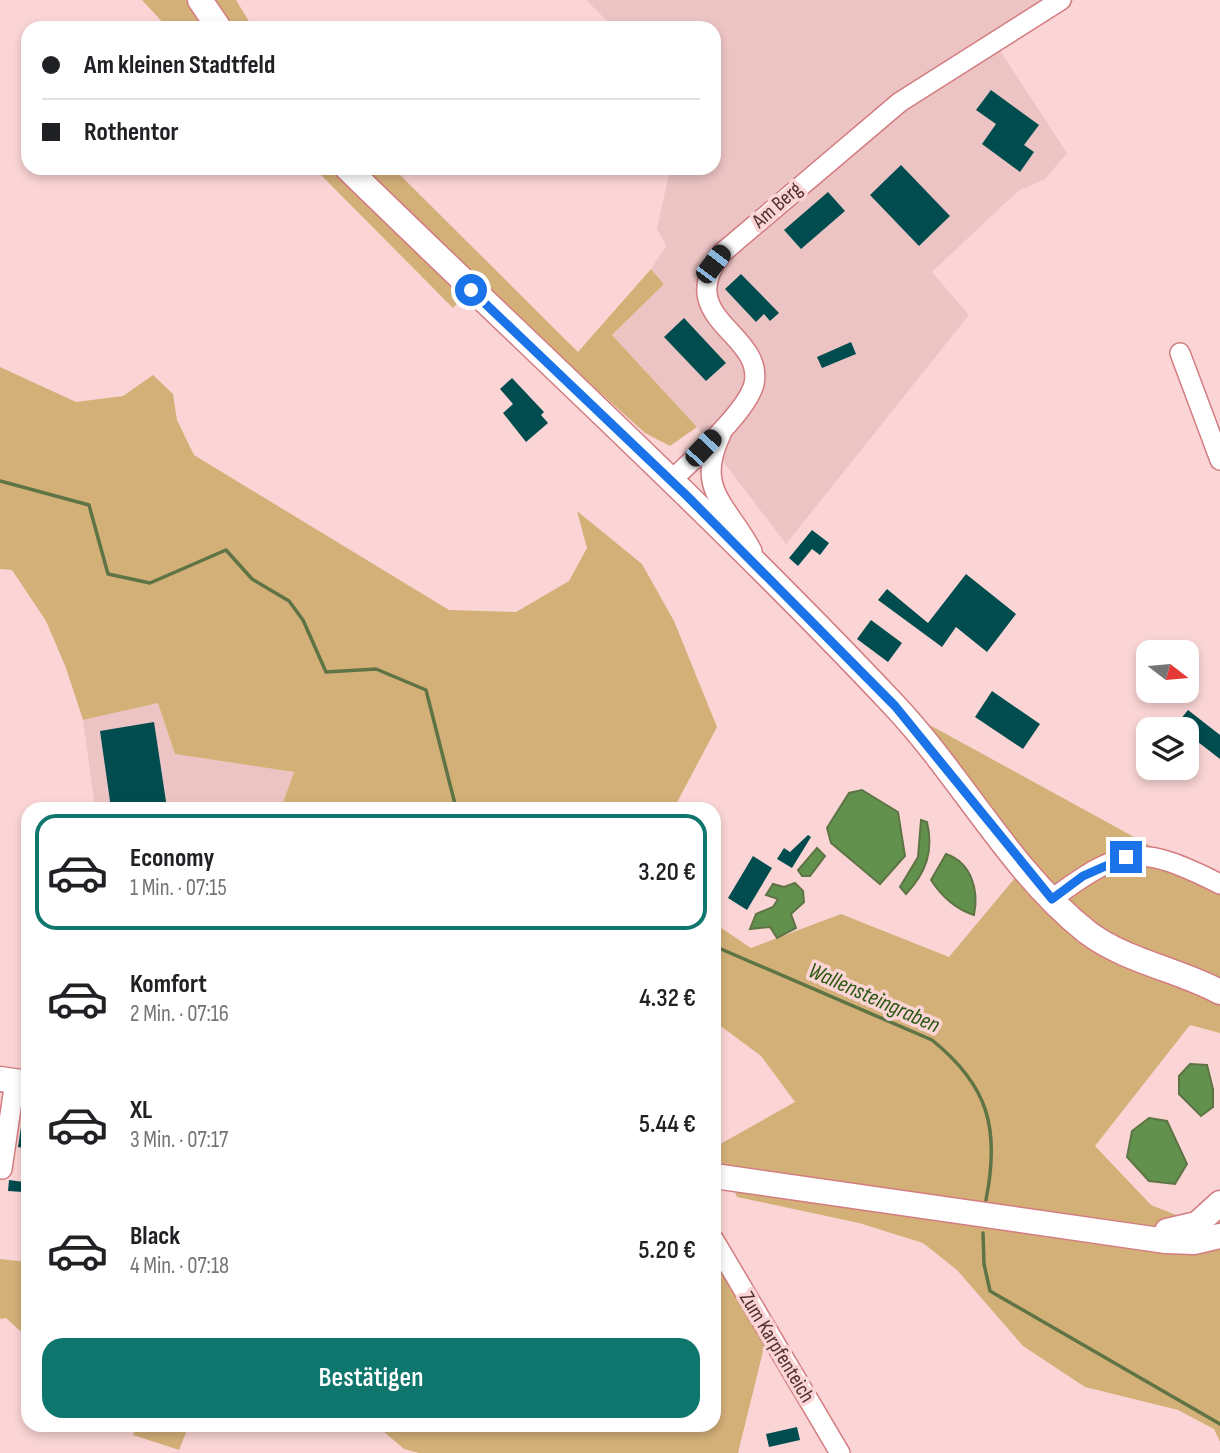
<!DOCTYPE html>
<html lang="de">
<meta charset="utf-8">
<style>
body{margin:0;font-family:"Sofia Sans Condensed",sans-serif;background:#f6f6f6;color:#202124;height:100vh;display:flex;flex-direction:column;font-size:26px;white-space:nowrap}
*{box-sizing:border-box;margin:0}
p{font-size:23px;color:#757577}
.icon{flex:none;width:38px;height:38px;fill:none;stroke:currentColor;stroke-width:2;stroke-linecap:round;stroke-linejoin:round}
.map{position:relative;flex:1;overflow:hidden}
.drawer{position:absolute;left:21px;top:802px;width:700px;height:630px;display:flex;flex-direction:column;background:#fff;border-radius:21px;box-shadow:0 4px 10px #0003}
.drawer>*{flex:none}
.hud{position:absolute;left:21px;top:21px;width:700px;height:154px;border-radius:21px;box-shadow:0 4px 10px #0003;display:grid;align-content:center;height:154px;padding:0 21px;background:#fff}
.needle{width:46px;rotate:106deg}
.fabs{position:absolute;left:1136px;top:640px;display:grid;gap:14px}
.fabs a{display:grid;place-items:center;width:63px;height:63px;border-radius:14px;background:#fff;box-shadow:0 4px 10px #0003;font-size:35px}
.end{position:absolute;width:32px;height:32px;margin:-16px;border:9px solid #1a73e8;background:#fff;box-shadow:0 0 0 4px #fff}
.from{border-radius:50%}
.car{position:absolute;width:21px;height:42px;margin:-21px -10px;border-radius:9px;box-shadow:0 0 5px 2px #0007;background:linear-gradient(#222 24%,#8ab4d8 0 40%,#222 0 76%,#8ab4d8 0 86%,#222 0)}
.hud b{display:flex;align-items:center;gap:24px;height:66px;font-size:26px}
.hud b+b{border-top:2px solid #e0e0e0}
.hud i{width:18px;height:18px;background:#202124}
ul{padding:12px 0 0;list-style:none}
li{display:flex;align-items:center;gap:21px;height:116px;margin:0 14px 10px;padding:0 7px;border:4px solid transparent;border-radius:21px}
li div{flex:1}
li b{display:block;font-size:26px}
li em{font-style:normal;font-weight:600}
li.active{border-color:#0f766e}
li>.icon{width:63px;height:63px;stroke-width:1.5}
.button{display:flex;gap:14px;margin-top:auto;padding:14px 21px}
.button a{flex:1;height:80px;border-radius:21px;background:#0f766e;color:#fff;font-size:28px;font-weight:600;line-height:80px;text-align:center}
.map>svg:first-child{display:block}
</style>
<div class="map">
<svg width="1220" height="1453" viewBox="0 0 1220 1453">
<rect width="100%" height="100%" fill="#fbd5d5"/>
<g fill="#edc4c4">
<path d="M 586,0 L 1075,0 L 999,49 L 1067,153 L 1045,179 L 1018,191 L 932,272 L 969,315 L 786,544 L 697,427 L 612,335 L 664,284 L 651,269 L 666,246 L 657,229 L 670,168 L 714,168 L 714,28 L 614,28 Z"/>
<path d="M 158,703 L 175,754 L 294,772 L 281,808 L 95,808 L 83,720 Z"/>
</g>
<g fill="#d4b079">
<path d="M 142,0 L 196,0 L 215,28 L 168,28 Z"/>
<path d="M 212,0 L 236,0 L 253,28 L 232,28 Z"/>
<path d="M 314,168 L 343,168 L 467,293 L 453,308 Z"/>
<path d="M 361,168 L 393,168 L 578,352 L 651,269 L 664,284 L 612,335 L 697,427 L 670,446 L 645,433 L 505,307 Z"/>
<path d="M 0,367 L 76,402 L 123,396 L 153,375 L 173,394 L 177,420 L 194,455 L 449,610 L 516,612 L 569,581 L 587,548 L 577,511 L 642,564 L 674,621 L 717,727 L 674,808 L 281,808 L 294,772 L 175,754 L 158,703 L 83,720 L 66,668 L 46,621 L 12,570 L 0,569 Z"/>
<path d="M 895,706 L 1220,884 L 1220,1033 L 1190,1025 L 1095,1146 L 1151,1205 L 1199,1224 L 1220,1203 L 1220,1442 L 1214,1429 L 1178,1410 L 1085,1387 L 1023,1346 L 957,1270 L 923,1243 L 859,1223 L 737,1197 L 715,1147 L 795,1102 L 761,1056 L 714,1021 L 714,923 L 751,948 L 841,914 L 949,957 L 1024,867 Z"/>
<path d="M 714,844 L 720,844 L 714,915 Z"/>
<path d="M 714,1240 L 768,1331 L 738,1453 L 419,1453 L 404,1449 L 376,1425 L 714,1424 Z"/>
<path d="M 0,1259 L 28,1262 L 28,1338 L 6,1318 L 0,1319 Z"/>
<path d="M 137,1425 L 137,1424 L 189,1425 L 179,1450 L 133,1435 Z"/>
</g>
<g fill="#62914e" stroke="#5e7445" stroke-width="2">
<path d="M 862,790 L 898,812 L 905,856 L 880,884 L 831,843 L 827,828 L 849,793 Z"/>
<path d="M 921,820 L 927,822 C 934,851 926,873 906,894 L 900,887 L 918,857 Z"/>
<path d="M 817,848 L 825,856 L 810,876 L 802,876 L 798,870 Z"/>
<path d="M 946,854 C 972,863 979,891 974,915 C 955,909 942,897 931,880 Z"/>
<path d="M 795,883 L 803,891 L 804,902 L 791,914 L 796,928 L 777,938 L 770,927 L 750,929 L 756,914 L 773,907 L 778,899 L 766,895 L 773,884 L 784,887 Z"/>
<path d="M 1190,1064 L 1207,1065 L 1213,1089 L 1213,1107 L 1201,1116 L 1179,1094 L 1179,1076 Z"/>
<path d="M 1149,1118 L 1167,1121 L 1187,1164 L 1175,1184 L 1149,1181 L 1127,1157 L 1132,1131 Z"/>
</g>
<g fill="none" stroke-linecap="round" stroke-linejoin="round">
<g stroke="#5e7445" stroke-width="3.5">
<path d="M 0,481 L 89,505 L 108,574 L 150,583 L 226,550 L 252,579 L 289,601 L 303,620 L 326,672 L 376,669 L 426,690 L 456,808"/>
<path d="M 714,946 L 932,1040 C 989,1086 1000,1129 986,1200"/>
<path d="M 983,1233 L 984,1264 L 990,1291 L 1220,1424"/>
</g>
</g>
<g fill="#004c4e">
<path d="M 991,90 L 1039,125 L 1024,145 L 1034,152 L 1020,172 L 982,144 L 996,124 L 976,110 Z"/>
<path d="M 901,165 L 950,216 L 919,246 L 870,195 Z"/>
<path d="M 828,192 L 845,211 L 801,249 L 784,230 Z"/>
<path d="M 741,274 L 779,313 L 770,321 L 764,314 L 756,322 L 725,289 Z"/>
<path d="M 684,318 L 726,363 L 706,381 L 664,337 Z"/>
<path d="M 851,342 L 856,354 L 822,368 L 817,357 Z"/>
<path d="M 512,378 L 544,412 L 541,415 L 548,423 L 526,442 L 503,413 L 513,404 L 500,389 Z"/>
<path d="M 812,530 L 829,543 L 820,555 L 812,549 L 798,566 L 789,558 Z"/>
<path d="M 966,574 L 1016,614 L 987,652 L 956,627 L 942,647 L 878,600 L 887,589 L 928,623 Z"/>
<path d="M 871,620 L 902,643 L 888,662 L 857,639 Z"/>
<path d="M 992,691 L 1040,724 L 1023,749 L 975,717 Z"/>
<path d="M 1188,710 L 1220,735 L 1220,759 L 1176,725 Z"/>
<path d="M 154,722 L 167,808 L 111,808 L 100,731 Z"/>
<path d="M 808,835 L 811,837 L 792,868 L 777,859 L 784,848 L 790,852 Z"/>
<path d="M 753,856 L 772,868 L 747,910 L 728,898 Z"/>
<path d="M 24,1107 L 28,1107 L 28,1149 L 18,1147 Z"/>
<path d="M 9,1180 L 24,1182 L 23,1192 L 8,1191 Z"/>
<path d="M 797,1427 L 800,1440 L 769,1447 L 766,1434 Z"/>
</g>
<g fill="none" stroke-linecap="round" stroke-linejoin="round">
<g stroke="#d37c80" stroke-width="22">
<g id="minor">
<path d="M 1180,353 L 1220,460"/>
<path d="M 721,434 C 694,490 728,505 752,551"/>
<path d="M 671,481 C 693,459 747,412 754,384 C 765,333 671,319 722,253 L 900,102 L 1061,0"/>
<path d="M 1052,899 C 1124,846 1140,844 1220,884"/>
<path d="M 2,1169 L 15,1081"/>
<path d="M 714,1240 L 840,1453"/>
</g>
</g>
<g stroke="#d37c80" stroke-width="27">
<g id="major">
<path d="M 200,0 L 219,28"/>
<path d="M 347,168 C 530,347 719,519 894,705 C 961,776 1011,872 1087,932 C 1127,962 1177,969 1220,992"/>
<path d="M 0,1079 L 28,1083"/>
<path d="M 714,1176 L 1166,1241 L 1194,1242 L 1220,1236"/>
<path d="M 1167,1231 L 1197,1224 L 1220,1203"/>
</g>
</g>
<use href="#minor" stroke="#fff" stroke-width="19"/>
<use href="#major" stroke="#fff" stroke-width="24"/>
</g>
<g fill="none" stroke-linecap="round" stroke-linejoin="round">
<path stroke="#1a73e8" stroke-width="9" d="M 471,290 L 687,496 L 895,706 L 1052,899 L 1083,876 L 1126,857"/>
</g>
<g text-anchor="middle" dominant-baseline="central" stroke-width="7" stroke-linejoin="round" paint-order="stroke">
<g font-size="21" fill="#542f31" stroke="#fbd5d5">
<text transform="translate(777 205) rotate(-41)">Am Berg</text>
<text transform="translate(777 1347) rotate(59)">Zum Karpfenteich</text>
</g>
<g font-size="23" font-style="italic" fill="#2b5813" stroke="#fbd5d5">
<text transform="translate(874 998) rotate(24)">Wallensteingraben</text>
</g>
</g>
</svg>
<div class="fabs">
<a><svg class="needle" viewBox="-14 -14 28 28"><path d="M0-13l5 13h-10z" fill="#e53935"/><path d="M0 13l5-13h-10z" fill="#757577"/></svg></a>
<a><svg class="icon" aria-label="layers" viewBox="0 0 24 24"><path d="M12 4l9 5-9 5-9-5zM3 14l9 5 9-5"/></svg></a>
</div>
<i class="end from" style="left:471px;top:290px"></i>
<i class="end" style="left:1126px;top:857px"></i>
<i class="car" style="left:713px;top:264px;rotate:37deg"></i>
<i class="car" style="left:703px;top:448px;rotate:43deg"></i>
<div class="hud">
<b><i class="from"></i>Am kleinen Stadtfeld</b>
<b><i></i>Rothentor</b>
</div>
<section class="drawer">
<ul>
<li class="active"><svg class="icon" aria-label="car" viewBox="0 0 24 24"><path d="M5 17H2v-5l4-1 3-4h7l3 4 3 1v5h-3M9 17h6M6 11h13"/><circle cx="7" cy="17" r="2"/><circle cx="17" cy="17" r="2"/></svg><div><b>Economy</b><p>1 Min. · 07:15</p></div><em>3.20 €</em></li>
<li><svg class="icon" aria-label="car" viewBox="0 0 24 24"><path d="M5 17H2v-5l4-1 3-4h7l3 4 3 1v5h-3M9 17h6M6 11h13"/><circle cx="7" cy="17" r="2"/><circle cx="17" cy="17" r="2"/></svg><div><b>Komfort</b><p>2 Min. · 07:16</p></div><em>4.32 €</em></li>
<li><svg class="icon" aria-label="car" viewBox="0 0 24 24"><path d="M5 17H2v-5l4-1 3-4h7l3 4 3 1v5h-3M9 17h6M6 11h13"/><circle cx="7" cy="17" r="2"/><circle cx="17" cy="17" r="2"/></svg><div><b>XL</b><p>3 Min. · 07:17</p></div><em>5.44 €</em></li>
<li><svg class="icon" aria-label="car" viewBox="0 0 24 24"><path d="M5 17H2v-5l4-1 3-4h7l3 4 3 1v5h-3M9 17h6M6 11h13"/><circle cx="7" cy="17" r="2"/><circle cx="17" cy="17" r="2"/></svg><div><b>Black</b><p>4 Min. · 07:18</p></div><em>5.20 €</em></li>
</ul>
<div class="button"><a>Bestätigen</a></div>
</section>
</div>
